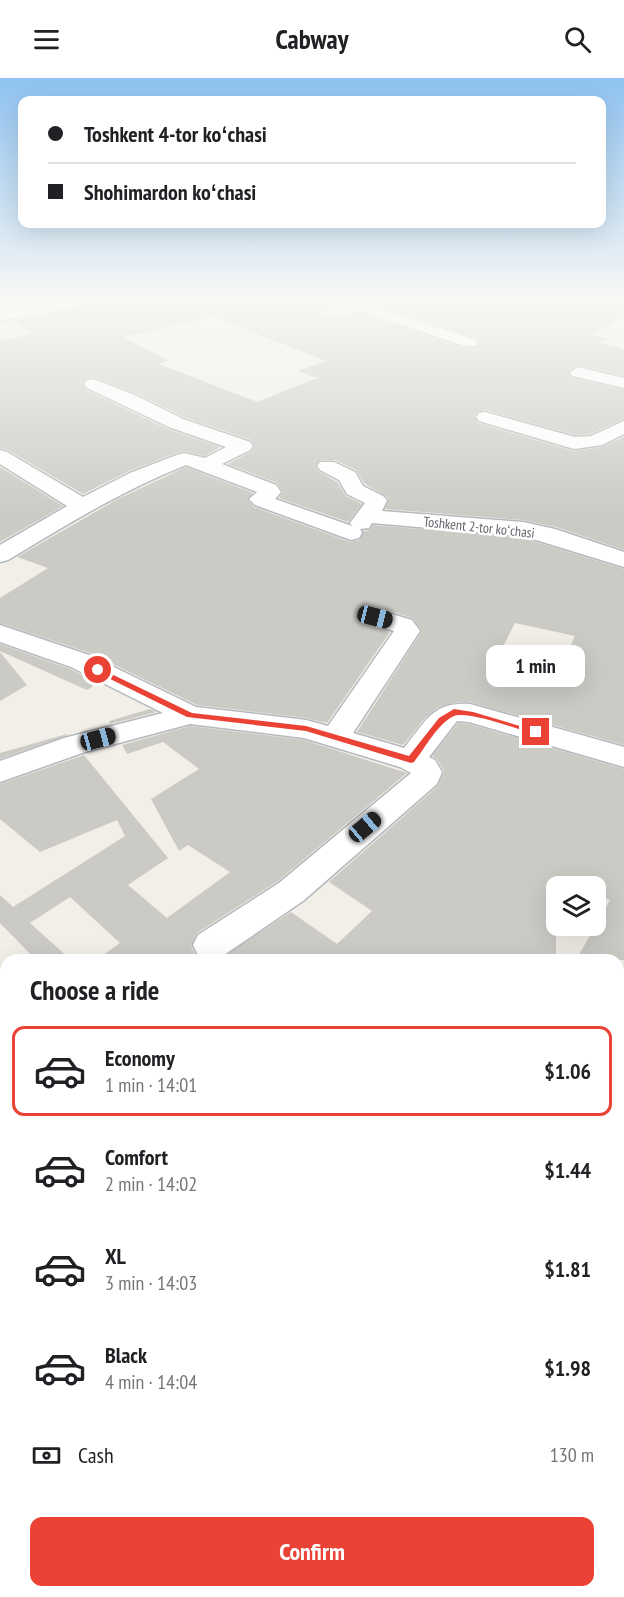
<!DOCTYPE html>
<meta charset="utf-8">
<style>
body{margin:0;font-family:"PT Sans Narrow",sans-serif;background:#f2f2f2;color:#202124;height:100vh;display:flex;flex-direction:column;font-size:22px;white-space:nowrap}
*{box-sizing:border-box;margin:0}
p{font-size:20px;color:#757577}
.icon{flex:none;width:33px;height:33px;fill:none;stroke:currentColor;stroke-width:2;stroke-linecap:round;stroke-linejoin:round}
.map{position:relative;flex:1;overflow:hidden}
.panel{position:absolute;left:0px;top:876px;width:624px;height:644px;display:flex;flex-direction:column;background:#fff;border-radius:18px 18px 0 0;box-shadow:0 6px 24px #0002}
.panel>*{flex:none}
.banner{position:absolute;left:18px;top:18px;width:588px;height:132px;border-radius:12px;box-shadow:0 6px 24px #0002;display:grid;align-content:center;height:132px;padding:0 30px;background:#fff}
.controls{position:absolute;left:546px;top:798px;display:grid;gap:12px}
.controls a{display:grid;place-items:center;width:60px;height:60px;border-radius:12px;background:#fff;box-shadow:0 6px 24px #0002;font-size:30px}
.end{position:absolute;width:27px;height:27px;margin:-14px;border:8px solid #ea4335;background:#fff;box-shadow:0 0 0 3px #fff}
.from{border-radius:50%}
.bubble{position:absolute;height:42px;border-radius:12px;background:#fff;box-shadow:0 6px 24px #0002;font-size:20px;font-weight:700;line-height:42px;text-align:center}
.car{position:absolute;width:18px;height:36px;margin:-18px -9px;border-radius:8px;box-shadow:0 0 4px 2px #0007;background:linear-gradient(#222 24%,#8ab4d8 0 40%,#222 0 76%,#8ab4d8 0 86%,#222 0)}
.banner b{display:flex;align-items:center;gap:21px;height:57px;font-size:22px}
.banner b+b{border-top:2px solid #e0e0e0}
.banner i{width:15px;height:15px;background:#202124}
ul{padding:0;list-style:none}
li{display:flex;align-items:center;gap:18px;height:90px;margin:0 12px 9px;padding:0 18px;border:3px solid transparent;border-radius:12px}
li div{flex:1}
li b{display:block;font-size:22px}
li em{font-style:normal;font-weight:700}
li.current{border-color:#ea4335}
li>.icon{width:54px;height:54px;stroke-width:1.5}
h2{padding:0 30px;font-size:27px;line-height:72px}
.pay{display:flex;align-items:center;gap:15px;height:66px;padding:0 30px;font-size:22px}
.pay p{margin-inline-start:auto}
.action{display:flex;gap:12px;margin-top:auto;padding:12px 30px}
.action a{flex:1;height:69px;border-radius:12px;background:#ea4335;color:#fff;font-size:24px;font-weight:700;line-height:69px;text-align:center}
header{display:flex;justify-content:space-between;align-items:center;height:78px;padding:0 30px;background:#fff;font-size:27px;font-weight:700}
.map>svg:first-child{display:block}
</style>
<header><svg class="icon" aria-label="menu" viewBox="0 0 24 24"><path d="M4 6h16M4 12h16M4 18h16"/></svg>Cabway<svg class="icon" aria-label="search" viewBox="0 0 24 24"><circle cx="10" cy="10" r="6"/><path d="M15 15l6 6"/></svg></header>
<div class="map">
<svg width="624" height="1519" viewBox="0 0 624 1519">
<rect width="100%" height="100%" fill="#f1efe8"/>
<g fill="#cccac5" fill-rule="evenodd">
<path d="M 85,225 L 346,225 L 323,230 L 319,236 L 328,241 L 360,235 L 464,270 L 476,270 L 480,264 L 477,260 L 382,228 L 385,225 L 624,225 L 624,238 L 592,257 L 608,261 L 600,264 L 624,271 L 624,298 L 579,287 L 568,293 L 572,300 L 624,312 L 624,341 L 590,356 L 575,357 L 486,332 L 477,334 L 474,339 L 478,345 L 573,373 L 602,369 L 624,359 L 624,472 L 556,449 L 523,442 L 385,431 L 389,420 L 365,406 L 356,392 L 335,382 L 320,382 L 315,388 L 318,393 L 337,404 L 346,418 L 362,426 L 348,444 L 279,420 L 283,414 L 277,405 L 228,386 L 252,373 L 255,368 L 251,362 L 184,339 L 136,315 L 93,299 L 87,300 L 82,305 L 86,312 L 168,351 L 220,369 L 205,378 L 185,373 L 176,375 L 129,393 L 83,416 L 8,372 L 0,370 L 0,262 L 34,256 L 13,243 L 76,231 ZM 212,238 L 326,283 L 298,293 L 317,300 L 257,324 L 159,286 L 169,283 L 123,259 Z"/>
<path d="M 0,389 L 63,428 L 0,464 Z"/>
<path d="M 186,389 L 253,415 L 247,421 L 254,429 L 350,464 L 360,462 L 363,453 L 369,452 L 373,447 L 523,460 L 624,491 L 624,667 L 470,624 L 457,624 L 437,630 L 423,642 L 403,667 L 357,654 L 422,553 L 413,540 L 376,529 L 364,533 L 360,540 L 365,546 L 390,554 L 327,645 L 306,640 L 197,627 L 90,575 L 0,545 L 0,520 L 48,490 L 17,479 L 118,421 ZM 515,545 L 575,558 L 552,607 L 491,592 Z"/>
<path d="M 0,566 L 70,591 L 98,605 L 87,612 L 0,573 Z"/>
<path d="M 0,574 L 27,607 L 0,623 Z"/>
<path d="M 150,631 L 157,634 L 110,646 L 109,643 Z"/>
<path d="M 458,645 L 469,646 L 624,691 L 624,882 L 576,882 L 610,822 L 596,815 L 596,808 L 579,808 L 556,799 L 556,882 L 217,882 L 291,834 L 337,866 L 372,833 L 329,804 L 438,708 L 444,693 L 437,681 L 432,678 Z"/>
<path d="M 190,648 L 304,662 L 407,695 L 278,803 L 197,855 L 191,868 L 196,878 L 205,882 L 96,882 L 120,865 L 70,819 L 30,845 L 71,882 L 36,882 L 0,845 L 0,817 L 13,829 L 125,758 L 117,742 L 40,774 L 0,741 L 0,706 L 84,677 L 168,780 L 128,807 L 167,840 L 230,794 L 188,767 L 179,773 L 151,721 L 199,691 L 163,664 L 127,676 L 122,667 Z"/>
<path d="M 67,656 L 68,657 L 0,681 L 0,675 Z"/>
</g>
<g fill="none" stroke-linecap="round" stroke-linejoin="round">
<g stroke="#b5b8bc" stroke-width="3">
<g id="minor">
<path d="M 54,225 L 83,225 L 76,229 L 0,243 L 0,235 Z"/>
<path d="M 356,225 L 383,225 L 377,229 L 476,262 L 478,265 L 476,268 L 464,268 L 360,233 L 328,239 L 321,235 L 323,232 Z"/>
<path d="M 578,289 L 624,300 L 624,310 L 572,298 L 570,294 Z"/>
<path d="M 93,301 L 135,317 L 183,341 L 250,364 L 253,368 L 250,372 L 222,386 L 276,407 L 281,414 L 275,421 L 352,448 L 350,445 L 365,425 L 347,416 L 339,402 L 320,392 L 317,388 L 320,384 L 334,384 L 355,394 L 363,408 L 383,418 L 387,422 L 382,433 L 523,444 L 555,451 L 624,474 L 624,489 L 523,458 L 372,445 L 369,450 L 360,451 L 362,455 L 359,460 L 351,462 L 255,427 L 249,421 L 257,414 L 186,387 C 123,412 66,447 8,482 L 0,484 L 0,467 L 67,428 L 0,386 L 0,372 L 7,374 L 83,419 L 130,395 L 177,377 L 184,375 L 205,380 L 226,369 L 169,349 L 87,310 L 84,306 L 87,302 Z"/>
<path d="M 485,334 L 575,359 L 591,358 L 624,343 L 624,356 L 602,367 L 574,371 L 479,343 L 476,339 L 479,335 Z"/>
<path d="M 375,531 L 412,542 L 420,553 L 353,655 L 404,670 C 426,643 432,624 470,626 L 624,669 L 624,689 L 469,644 L 457,643 L 429,679 L 435,682 L 442,694 L 437,706 L 303,823 L 224,877 L 211,882 L 198,877 L 193,867 L 198,857 L 279,805 L 411,695 L 400,689 L 304,660 L 190,646 L 85,674 L 0,704 L 0,683 L 64,660 L 163,635 L 71,589 L 0,564 L 0,547 L 89,577 L 196,629 L 306,642 L 328,648 L 394,553 L 366,544 L 362,539 L 366,534 Z"/>
<path d="M 624,1337 L 624,1405 L 618,1407 L 618,1339 Z"/>
<path d="M 372,1514 L 440,1514 L 442,1519 L 374,1519 Z"/>
<path d="M 539,1514 L 599,1514 L 597,1519 L 537,1519 Z"/>
</g>
</g>
<use href="#minor" fill="#fff" fill-rule="evenodd"/>
</g>
<linearGradient id="sky" x2="0" y2="1"><stop stop-color="#8fc3f1"/><stop offset="0.51" stop-color="#f9f8f5"/><stop offset="1" stop-color="#f9f8f5" stop-opacity="0"/></linearGradient>
<rect width="624" height="437" fill="url(#sky)"/>
<path fill="#ea4335" d="M 96,591 L 101,591 L 192,635 L 306,648 L 409,678 L 439,640 L 454,631 L 473,634 L 540,654 L 536,657 C 520,652 468,632 454,638 C 438,645 425,670 414,684 L 411,685 L 306,653 L 187,639 L 96,594 Z"/>
<g text-anchor="middle" dominant-baseline="central" stroke-width="5" stroke-linejoin="round" paint-order="stroke">
<g font-size="14" fill="#5f6368" stroke="#fff">
<text transform="translate(479 449) rotate(6)">Toshkent 2-tor koʻchasi</text>
</g>
</g>
</svg>
<div class="controls">
<a><svg class="icon" aria-label="layers" viewBox="0 0 24 24"><path d="M12 4l9 5-9 5-9-5zM3 14l9 5 9-5"/></svg></a>
</div>
<i class="end from" style="left:98px;top:592px"></i>
<i class="end" style="left:536px;top:654px"></i>
<div class="bubble" style="left:486px;top:567px;width:99px">1 min</div>
<i class="car" style="left:375px;top:539px;rotate:104deg"></i>
<i class="car" style="left:98px;top:661px;rotate:75deg"></i>
<i class="car" style="left:365px;top:749px;rotate:50deg"></i>
<div class="banner">
<b><i class="from"></i>Toshkent 4-tor koʻchasi</b>
<b><i></i>Shohimardon koʻchasi</b>
</div>
<section class="panel">
<h2>Choose a ride</h2>
<ul>
<li class="current"><svg class="icon" aria-label="car" viewBox="0 0 24 24"><path d="M5 17H2v-5l4-1 3-4h7l3 4 3 1v5h-3M9 17h6M6 11h13"/><circle cx="7" cy="17" r="2"/><circle cx="17" cy="17" r="2"/></svg><div><b>Economy</b><p>1 min · 14:01</p></div><em>$1.06</em></li>
<li><svg class="icon" aria-label="car" viewBox="0 0 24 24"><path d="M5 17H2v-5l4-1 3-4h7l3 4 3 1v5h-3M9 17h6M6 11h13"/><circle cx="7" cy="17" r="2"/><circle cx="17" cy="17" r="2"/></svg><div><b>Comfort</b><p>2 min · 14:02</p></div><em>$1.44</em></li>
<li><svg class="icon" aria-label="car" viewBox="0 0 24 24"><path d="M5 17H2v-5l4-1 3-4h7l3 4 3 1v5h-3M9 17h6M6 11h13"/><circle cx="7" cy="17" r="2"/><circle cx="17" cy="17" r="2"/></svg><div><b>XL</b><p>3 min · 14:03</p></div><em>$1.81</em></li>
<li><svg class="icon" aria-label="car" viewBox="0 0 24 24"><path d="M5 17H2v-5l4-1 3-4h7l3 4 3 1v5h-3M9 17h6M6 11h13"/><circle cx="7" cy="17" r="2"/><circle cx="17" cy="17" r="2"/></svg><div><b>Black</b><p>4 min · 14:04</p></div><em>$1.98</em></li>
</ul>
<div class="pay"><svg class="icon" aria-label="cash" viewBox="0 0 24 24"><path d="M3 7h18v10H3z"/><circle cx="12" cy="12" r="2"/></svg>Cash<p>130 m</p></div>
<div class="action"><a>Confirm</a></div>
</section>
</div>
